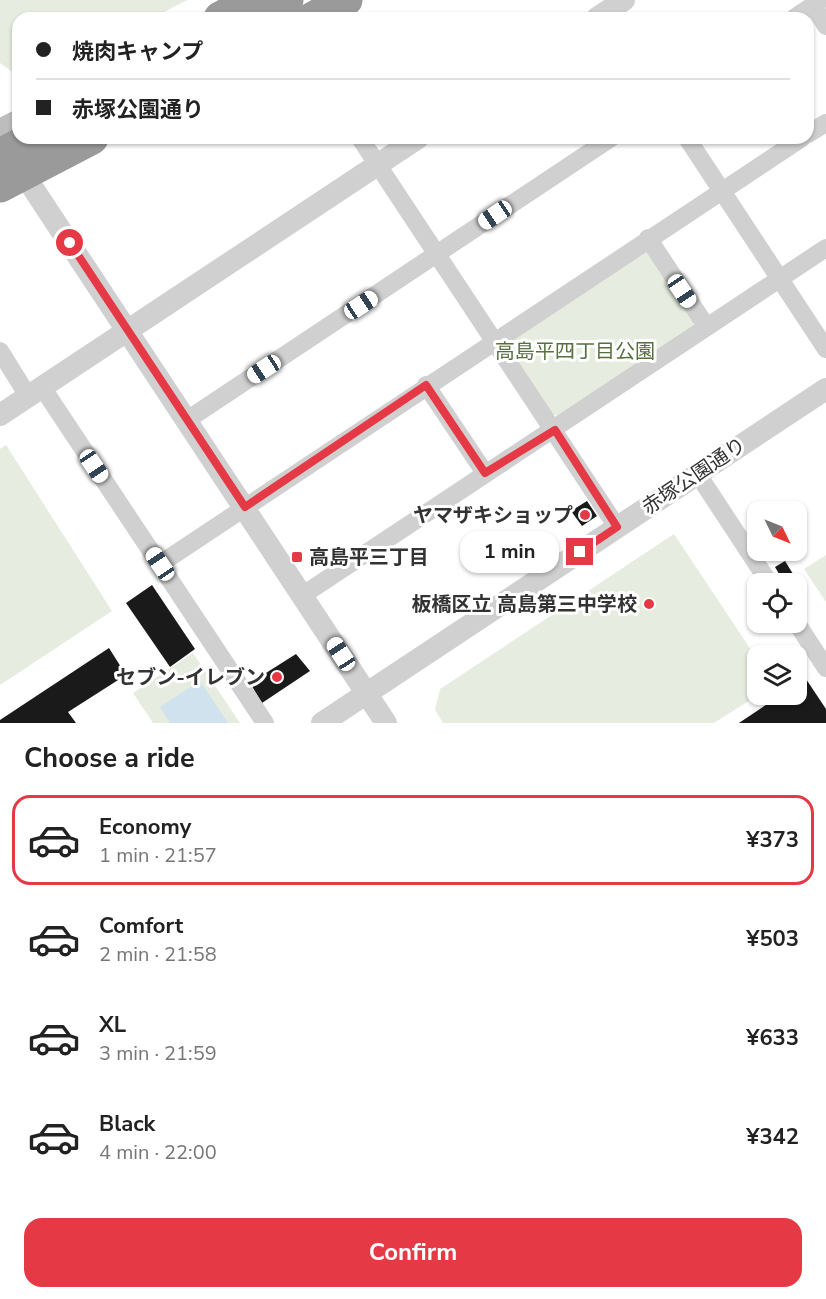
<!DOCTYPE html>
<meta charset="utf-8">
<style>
body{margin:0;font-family:"Nunito Sans","Noto Sans JP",sans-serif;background:#f6f6f6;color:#222;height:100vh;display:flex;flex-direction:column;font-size:22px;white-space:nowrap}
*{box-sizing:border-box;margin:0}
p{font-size:20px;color:#767676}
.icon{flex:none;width:33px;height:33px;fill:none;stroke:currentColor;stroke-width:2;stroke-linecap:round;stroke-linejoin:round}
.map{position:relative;height:723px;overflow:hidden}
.sheet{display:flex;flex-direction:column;background:#fff;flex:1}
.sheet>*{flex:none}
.hud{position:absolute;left:12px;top:12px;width:802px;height:132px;border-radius:18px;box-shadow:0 2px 4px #0004;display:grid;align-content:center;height:132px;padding:0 24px;background:#fff}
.needle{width:39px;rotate:133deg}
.controls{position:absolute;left:747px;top:501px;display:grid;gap:12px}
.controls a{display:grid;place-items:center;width:60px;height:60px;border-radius:12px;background:#fff;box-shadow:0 2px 4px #0004;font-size:30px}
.end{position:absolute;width:27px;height:27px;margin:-14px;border:8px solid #e63946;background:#fff;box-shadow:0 0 0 3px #fff}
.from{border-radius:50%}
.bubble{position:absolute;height:42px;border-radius:18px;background:#fff;box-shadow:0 2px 4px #0004;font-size:20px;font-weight:700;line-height:42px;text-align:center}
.car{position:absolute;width:18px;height:36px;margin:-18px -9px;border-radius:8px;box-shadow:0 0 4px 2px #0007;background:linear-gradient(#fff 24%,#345 0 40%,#fff 0 76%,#345 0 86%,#fff 0)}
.hud b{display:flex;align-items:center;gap:21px;height:57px;font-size:22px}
.hud b+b{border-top:2px solid #e0e0e0}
.hud i{width:15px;height:15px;background:#222}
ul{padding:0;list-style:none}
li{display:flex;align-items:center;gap:18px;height:90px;margin:0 12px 9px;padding:0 12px;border:3px solid transparent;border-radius:18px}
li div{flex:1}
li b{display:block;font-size:22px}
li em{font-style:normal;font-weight:700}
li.current{border-color:#e63946}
li>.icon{width:54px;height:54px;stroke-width:1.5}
h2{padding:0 24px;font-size:27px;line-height:72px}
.button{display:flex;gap:12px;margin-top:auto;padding:12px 24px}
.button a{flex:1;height:69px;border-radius:18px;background:#e63946;color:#fff;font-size:24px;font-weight:700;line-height:69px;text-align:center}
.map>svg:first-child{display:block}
</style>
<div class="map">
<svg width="826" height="723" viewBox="0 0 826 723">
<rect width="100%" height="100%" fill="#fff"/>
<g fill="#e6ecdf">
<path d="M 0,0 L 187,0 L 153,18 L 18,18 L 18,76 L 0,63 Z"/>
<path d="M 644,251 L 651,252 L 696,319 L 693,326 L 558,416 L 551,414 L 506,348 L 509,340 Z"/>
<path d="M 6,445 L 112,611 L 0,685 L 0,449 Z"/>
<path d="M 674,534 L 757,659 L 758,695 L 714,723 L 443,723 L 435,710 L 440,689 Z"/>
<path d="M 826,555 L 826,602 L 804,569 Z"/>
<path d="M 193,653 L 240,723 L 153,723 L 133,693 Z"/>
</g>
<path fill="#cfe2ee" d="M 200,681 L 228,723 L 170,723 L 160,707 Z"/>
<g fill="#1a1a1a">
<path d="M 587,501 L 597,516 L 582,526 L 571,511 Z"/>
<path d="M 785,561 L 798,582 L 796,584 L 785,584 L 775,567 Z"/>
<path d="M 152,585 L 195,649 L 170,667 L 126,603 Z"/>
<path d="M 109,648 L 126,675 L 68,712 L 76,723 L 0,723 L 0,720 Z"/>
<path d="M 296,654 L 310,671 L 262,703 L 250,683 Z"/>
<path d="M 806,679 L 826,709 L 826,723 L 739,723 L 782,694 L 796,694 L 796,685 Z"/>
</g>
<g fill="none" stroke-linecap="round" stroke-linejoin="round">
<g stroke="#d0d0d0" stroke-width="18">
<path d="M 813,5 L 826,26"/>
<path d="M 794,18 L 821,0"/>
<path d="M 808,134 L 826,123"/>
<path d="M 360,138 L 617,527"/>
<path d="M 687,138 L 826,349"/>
<path d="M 648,238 L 706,326"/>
<path d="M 0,351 L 28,396"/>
<path d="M 426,385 L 485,473"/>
<path d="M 42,387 L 265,723"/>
<path d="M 187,420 L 611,138"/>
<path d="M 697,473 L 770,584"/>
<path d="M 160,564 L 802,138"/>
<path d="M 303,595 L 826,248"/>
<path d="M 796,622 L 826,668"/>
</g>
<g stroke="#d0d0d0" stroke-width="22">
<path d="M 597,18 L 624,0"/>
<path d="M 17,164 L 386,723"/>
<path d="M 0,415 L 418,138"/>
<path d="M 322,723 L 826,389"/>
</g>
<path stroke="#bdbdbd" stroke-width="26" d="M 0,132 L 18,123"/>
<g stroke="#9a9a9a" stroke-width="33">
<path d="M 220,18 L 253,0"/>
<path d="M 254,18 L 287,0"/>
<path d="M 313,18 L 346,0"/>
<path d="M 0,155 L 32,138"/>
<path d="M 0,186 L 92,138"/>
</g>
</g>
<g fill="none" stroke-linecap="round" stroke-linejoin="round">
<path stroke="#e63946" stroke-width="8" d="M 70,243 L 245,507 L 426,385 L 485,473 L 555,430 L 617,527 L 580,552"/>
</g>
<g fill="#e63946" stroke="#fff" stroke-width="2">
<circle cx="585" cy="515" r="6"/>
<rect x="291" y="551" width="12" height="12" rx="3"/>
<circle cx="649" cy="604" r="6"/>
<circle cx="277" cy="677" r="6"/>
</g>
<g text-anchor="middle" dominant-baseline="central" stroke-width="6" stroke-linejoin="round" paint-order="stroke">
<g font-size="20" fill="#56703f" stroke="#fff">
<text x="575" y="351">高島平四丁目公園</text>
</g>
<g font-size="20" fill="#333" stroke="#fff">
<text transform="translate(694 476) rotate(-34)">赤塚公園通り</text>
</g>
<g font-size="20" font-weight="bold" fill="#333" stroke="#fff" text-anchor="end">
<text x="573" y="515">ヤマザキショップ</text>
<text x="309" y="557" text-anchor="start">高島平三丁目</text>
<text x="637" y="604">板橋区立 高島第三中学校</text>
<text x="265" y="677">セブン-イレブン</text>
</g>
</g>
</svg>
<div class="controls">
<a><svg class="needle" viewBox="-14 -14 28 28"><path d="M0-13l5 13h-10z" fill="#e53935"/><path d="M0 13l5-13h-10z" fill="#767676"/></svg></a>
<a><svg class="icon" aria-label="locate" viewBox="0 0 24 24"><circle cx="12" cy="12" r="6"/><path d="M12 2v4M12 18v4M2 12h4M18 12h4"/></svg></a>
<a><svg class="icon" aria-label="layers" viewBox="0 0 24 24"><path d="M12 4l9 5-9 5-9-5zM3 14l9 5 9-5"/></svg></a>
</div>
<i class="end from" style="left:70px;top:243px"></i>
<i class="end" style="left:580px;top:552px"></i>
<div class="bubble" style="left:460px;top:531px;width:99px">1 min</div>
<i class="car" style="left:495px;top:215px;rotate:236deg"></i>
<i class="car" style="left:682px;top:291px;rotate:146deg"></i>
<i class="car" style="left:361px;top:305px;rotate:57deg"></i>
<i class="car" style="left:264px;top:369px;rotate:237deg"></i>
<i class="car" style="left:94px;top:466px;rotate:146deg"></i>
<i class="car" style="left:160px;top:564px;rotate:326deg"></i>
<i class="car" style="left:341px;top:654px;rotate:327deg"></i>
<div class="hud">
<b><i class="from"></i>焼肉キャンプ</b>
<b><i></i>赤塚公園通り</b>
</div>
</div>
<section class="sheet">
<h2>Choose a ride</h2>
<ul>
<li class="current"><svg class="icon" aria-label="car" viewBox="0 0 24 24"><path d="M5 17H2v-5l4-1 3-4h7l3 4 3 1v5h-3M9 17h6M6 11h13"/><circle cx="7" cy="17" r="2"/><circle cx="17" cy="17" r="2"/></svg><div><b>Economy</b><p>1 min · 21:57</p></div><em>¥373</em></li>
<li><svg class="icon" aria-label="car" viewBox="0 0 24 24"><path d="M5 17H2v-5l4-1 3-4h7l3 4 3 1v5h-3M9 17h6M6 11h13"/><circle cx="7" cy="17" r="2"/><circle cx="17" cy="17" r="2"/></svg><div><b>Comfort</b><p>2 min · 21:58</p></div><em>¥503</em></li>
<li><svg class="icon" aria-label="car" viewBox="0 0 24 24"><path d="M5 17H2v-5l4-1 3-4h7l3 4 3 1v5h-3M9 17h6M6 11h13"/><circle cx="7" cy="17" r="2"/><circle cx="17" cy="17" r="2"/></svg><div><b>XL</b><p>3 min · 21:59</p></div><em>¥633</em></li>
<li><svg class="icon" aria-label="car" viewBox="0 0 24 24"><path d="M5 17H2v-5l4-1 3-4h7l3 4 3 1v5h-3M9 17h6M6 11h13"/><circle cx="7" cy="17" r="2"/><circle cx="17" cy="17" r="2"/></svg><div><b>Black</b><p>4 min · 22:00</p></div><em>¥342</em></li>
</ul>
<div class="button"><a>Confirm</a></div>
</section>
